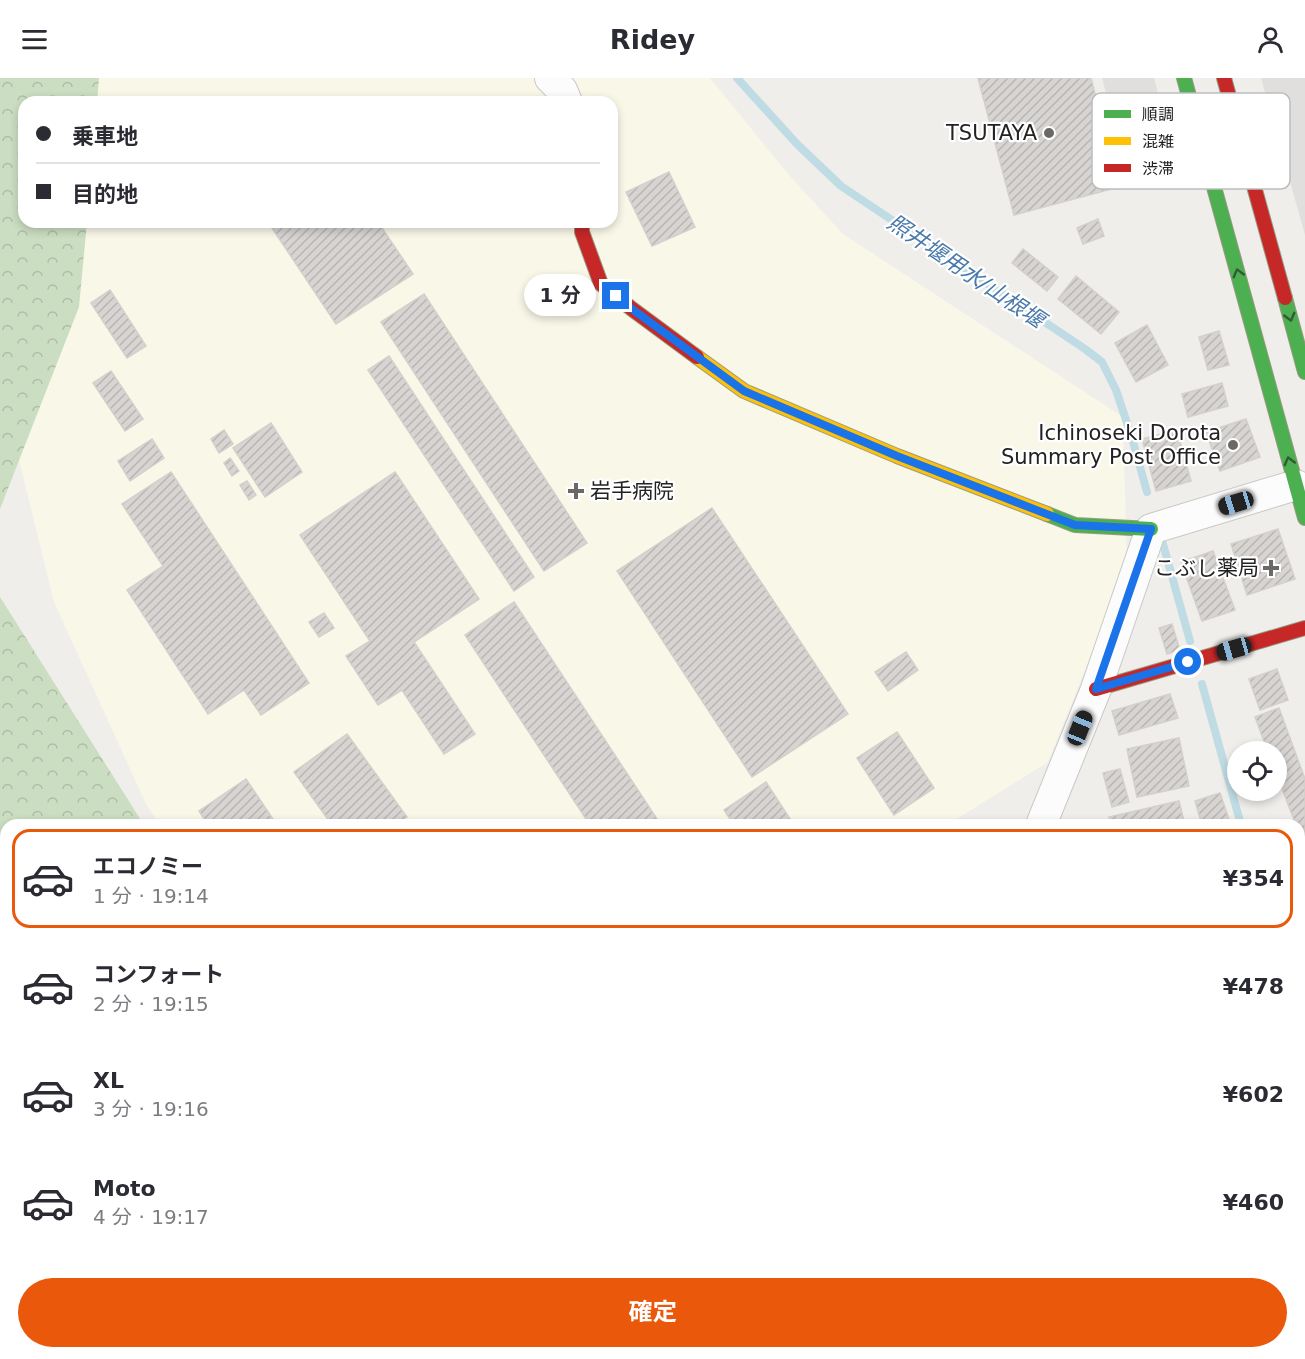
<!DOCTYPE html>
<html lang="ja">
<meta charset="utf-8">
<style>
body{margin:0;font-family:"DejaVu Sans","Noto Sans JP",sans-serif;background:#f7f7f7;color:#2b2b33;height:100vh;display:flex;flex-direction:column;font-size:22px;white-space:nowrap}
*{box-sizing:border-box;margin:0}
p{font-size:20px;color:#7c7c81}
.icon{flex:none;width:33px;height:33px;fill:none;stroke:currentColor;stroke-width:2;stroke-linecap:round;stroke-linejoin:round}
.map{position:relative;flex:1;overflow:hidden}
.panel{position:absolute;left:0px;top:741px;width:1305px;height:540px;display:flex;flex-direction:column;background:#fff;border-radius:18px 18px 0 0;box-shadow:0 3px 9px #0003}
.panel>*{flex:none}
.top-card{position:absolute;left:18px;top:18px;width:600px;height:132px;border-radius:18px;box-shadow:0 3px 9px #0003;display:grid;align-content:center;height:132px;padding:0 18px;background:#fff}
.controls{position:absolute;left:1227px;top:663px;display:grid;gap:12px}
.controls a{display:grid;place-items:center;width:60px;height:60px;border-radius:50%;background:#fff;box-shadow:0 3px 9px #0003;font-size:30px}
.end{position:absolute;width:27px;height:27px;margin:-14px;border:8px solid #1a73e8;background:#fff;box-shadow:0 0 0 3px #fff}
.from{border-radius:50%}
.bubble{position:absolute;height:42px;border-radius:21px;background:#fff;box-shadow:0 3px 9px #0003;font-size:20px;font-weight:700;line-height:42px;text-align:center}
.car{position:absolute;width:18px;height:36px;margin:-18px -9px;border-radius:8px;box-shadow:0 0 4px 2px #0007;background:linear-gradient(#222 24%,#8ab4d8 0 40%,#222 0 76%,#8ab4d8 0 86%,#222 0)}
.top-card b{display:flex;align-items:center;gap:21px;height:57px;font-size:22px}
.top-card b+b{border-top:2px solid #e1e1e2}
.top-card i{width:15px;height:15px;background:#2b2b33}
ul{padding:10px 0 0;list-style:none}
li{display:flex;align-items:center;gap:18px;height:99px;margin:0 12px 9px;padding:0 6px;border:3px solid transparent;border-radius:18px}
li div{flex:1}
li b{display:block;font-size:22px}
li em{font-style:normal;font-weight:700}
li.on{border-color:#ea580c}
li>.icon{width:54px;height:54px;stroke-width:1.5}
.cta{display:flex;gap:12px;margin-top:auto;padding:12px 18px}
.cta a{flex:1;height:69px;border-radius:36px;background:#ea580c;color:#fff;font-size:24px;font-weight:700;line-height:69px;text-align:center}
header{display:flex;justify-content:space-between;align-items:center;height:78px;padding:0 18px;background:#fff;font-size:27px;font-weight:700}
.map>svg:first-child{display:block}
</style>
<header><svg class="icon" aria-label="menu" viewBox="0 0 24 24"><path d="M4 6h16M4 12h16M4 18h16"/></svg>Ridey<svg class="icon" aria-label="person" viewBox="0 0 24 24"><circle cx="12" cy="8" r="4"/><path d="M4 21q1-7 8-7t8 7"/></svg></header>
<div class="map">
<svg width="1305" height="1281" viewBox="0 0 1305 1281">
<defs>
<pattern id="forest-crowns" width="20" height="18" patternUnits="userSpaceOnUse" patternTransform="scale(1.5)"><rect width="20" height="18" fill="#cbdec1"/><path d="M2 6a3 3 0 1 1 6 0M12 15a3 3 0 1 1 6 0" fill="none" stroke="#aebea6"/></pattern>
<pattern id="building-hatch" width="6" height="6" patternUnits="userSpaceOnUse" patternTransform="scale(1.5)"><rect width="6" height="6" fill="#d7d4d2"/><path d="M-1 1l2-2M0 6l6-6M5 7l2-2" fill="none" stroke="#b8b6b4"/></pattern>
</defs>
<rect width="100%" height="100%" fill="#f0eeeb"/>
<g fill="#f8f7e8" fill-rule="evenodd">
<path d="M 0,0 L 710,0 L 788,96 L 843,156 L 1123,339 L 1127,487 L 1048,684 L 947,747 L 160,747 L 146,726 L 54,524 L 0,305 ZM 24,24 L 612,24 L 612,144 L 24,144 Z"/>
<path d="M 520,1275 L 849,1275 L 838,1281 L 525,1281 Z"/>
</g>
<g fill="url(#forest-crowns)">
<path d="M 0,0 L 99,0 L 97,24 L 24,24 L 24,144 L 87,144 L 79,229 L 0,431 Z"/>
<path d="M 0,519 L 144,747 L 6,747 L 6,1275 L 498,1275 L 503,1281 L 0,1281 Z"/>
<path d="M 1299,1250 L 1305,1281 L 892,1281 L 897,1275 L 1299,1275 Z"/>
</g>
<g fill="#e0dfde">
<path d="M 1102,0 L 1154,0 L 1176,84 L 1128,97 Z"/>
<path d="M 1261,0 L 1305,0 L 1305,157 Z"/>
</g>
<g fill="none" stroke-linecap="round" stroke-linejoin="round">
<g stroke="#bfdbe3" stroke-width="8">
<path d="M 737,0 L 797,66 L 841,108 L 1085,271 L 1102,284 L 1116,312 L 1132,360 L 1147,414"/>
<path d="M 1163,466 L 1190,563"/>
<path d="M 1202,606 L 1241,747"/>
<path d="M 1299,959 L 1305,993"/>
</g>
</g>
<g fill="url(#building-hatch)" stroke="#d3d0cc" stroke-width="1.5">
<path d="M 978,0 L 1091,0 L 1119,109 L 1014,137 Z"/>
<path d="M 669,94 L 695,149 L 652,168 L 626,114 Z"/>
<path d="M 1098,141 L 1104,158 L 1083,166 L 1077,150 Z"/>
<path d="M 268,144 L 378,144 L 413,196 L 336,246 Z"/>
<path d="M 1023,171 L 1058,199 L 1047,213 L 1012,185 Z"/>
<path d="M 1076,198 L 1119,234 L 1101,256 L 1058,221 Z"/>
<path d="M 110,212 L 146,268 L 127,280 L 91,225 Z"/>
<path d="M 424,216 L 587,465 L 544,493 L 381,244 Z"/>
<path d="M 1147,247 L 1168,287 L 1136,304 L 1115,265 Z"/>
<path d="M 1219,253 L 1229,287 L 1208,292 L 1199,259 Z"/>
<path d="M 389,278 L 534,499 L 514,513 L 368,292 Z"/>
<path d="M 111,293 L 143,341 L 125,353 L 93,305 Z"/>
<path d="M 1222,305 L 1228,328 L 1188,339 L 1182,316 Z"/>
<path d="M 1246,341 L 1260,379 L 1220,393 L 1206,354 Z"/>
<path d="M 271,345 L 302,394 L 265,419 L 233,370 Z"/>
<path d="M 224,352 L 233,366 L 219,375 L 211,361 Z"/>
<path d="M 1177,352 L 1191,403 L 1156,413 L 1142,361 Z"/>
<path d="M 152,361 L 164,380 L 130,403 L 118,383 Z"/>
<path d="M 230,380 L 239,393 L 232,398 L 224,385 Z"/>
<path d="M 171,394 L 309,605 L 261,637 L 244,612 L 208,636 L 127,512 L 163,488 L 122,426 Z"/>
<path d="M 395,394 L 479,521 L 414,564 L 475,656 L 444,676 L 402,612 L 378,627 L 346,578 L 370,563 L 300,457 Z"/>
<path d="M 247,403 L 256,417 L 249,422 L 240,407 Z"/>
<path d="M 712,430 L 848,636 L 752,699 L 617,493 Z"/>
<path d="M 1278,451 L 1295,501 L 1247,517 L 1231,466 Z"/>
<path d="M 1213,473 L 1235,532 L 1202,543 L 1181,484 Z"/>
<path d="M 514,524 L 661,747 L 590,747 L 465,557 Z"/>
<path d="M 324,535 L 334,550 L 319,559 L 309,544 Z"/>
<path d="M 1172,546 L 1180,572 L 1167,576 L 1159,550 Z"/>
<path d="M 906,574 L 918,592 L 888,613 L 875,594 Z"/>
<path d="M 1277,591 L 1288,622 L 1260,632 L 1249,601 Z"/>
<path d="M 1170,616 L 1178,640 L 1119,657 L 1112,633 Z"/>
<path d="M 1279,630 L 1305,701 L 1305,772 L 1299,755 L 1299,747 L 1296,747 L 1276,695 L 1276,674 L 1268,674 L 1255,639 Z"/>
<path d="M 897,654 L 934,710 L 894,737 L 857,680 Z"/>
<path d="M 347,656 L 407,739 L 396,747 L 332,747 L 294,694 Z"/>
<path d="M 1179,660 L 1189,708 L 1137,719 L 1127,671 Z"/>
<path d="M 1120,691 L 1129,724 L 1112,729 L 1103,695 Z"/>
<path d="M 246,701 L 277,747 L 208,747 L 199,733 Z"/>
<path d="M 766,704 L 794,747 L 734,747 L 724,732 Z"/>
<path d="M 1220,715 L 1231,747 L 1202,747 L 1195,723 Z"/>
<path d="M 1179,723 L 1185,747 L 1111,747 L 1109,739 Z"/>
<path d="M 1305,782 L 1305,869 L 1299,871 L 1299,784 Z"/>
<path d="M 1299,1087 L 1305,1108 L 1305,1119 L 1299,1121 Z"/>
<path d="M 1305,1169 L 1305,1208 L 1299,1210 L 1299,1171 Z"/>
<path d="M 1305,1221 L 1305,1249 L 1299,1224 L 1299,1222 Z"/>
<path d="M 593,1275 L 687,1275 L 691,1281 L 597,1281 Z"/>
</g>
<g fill="none" stroke-linecap="round" stroke-linejoin="round">
<g stroke="#c9c8c7" stroke-width="32">
<g id="street">
<path d="M 550,0 L 562,12 L 567,24"/>
<path d="M 1041,747 L 1096,611 L 1151,451 L 1296,407"/>
<path d="M 1299,1059 L 1305,1058"/>
</g>
</g>
<g stroke="#999a82" stroke-width="16">
<g id="fast">
<path d="M 1184,0 L 1305,440"/>
<path d="M 1285,220 L 1305,294"/>
<path d="M 1047,436 L 1075,447 L 1151,451"/>
</g>
</g>
<g stroke="#999a82" stroke-width="16">
<path id="slow" d="M 697,279 L 744,313 L 897,378 L 1047,436"/>
</g>
<g stroke="#999a82" stroke-width="16">
<g id="jam">
<path d="M 1224,0 L 1285,220"/>
<path d="M 582,144 L 582,154 L 601,206 L 632,231 L 697,279"/>
<path d="M 1096,611 L 1305,550"/>
</g>
</g>
<use href="#street" stroke="#fdfcfc" stroke-width="30"/>
<use href="#fast" stroke="#4caf50" stroke-width="14"/>
<use href="#slow" stroke="#ffc107" stroke-width="14"/>
<use href="#jam" stroke="#c62828" stroke-width="14"/>
</g>
<defs><path id="oneway-chevron" d="M-2-3.5L2.5 0L-2 3.5" fill="none" stroke-width="1.6" stroke-linecap="round" stroke-linejoin="round" transform="scale(1.5)"/></defs>
<g stroke="#335a34">
<use href="#oneway-chevron" transform="translate(1238 195) rotate(-105)"/>
<use href="#oneway-chevron" transform="translate(1290 239) rotate(75)"/>
<use href="#oneway-chevron" transform="translate(1289 383) rotate(-105)"/>
</g>
<g fill="none" stroke-linecap="round" stroke-linejoin="round">
<path stroke="#1a73e8" stroke-width="8" d="M 616,218 L 632,231 L 744,313 L 897,378 L 1075,447 L 1151,451 L 1096,611 L 1188,584"/>
</g>
<g fill="#6a6968" stroke="#fff" stroke-width="2">
<circle cx="1049" cy="55" r="6"/>
<circle cx="1233" cy="367" r="6"/>
<path d="M573 404h6v6h6v6h-6v6h-6v-6h-6v-6h6z"/>
<path d="M1268 481h6v6h6v6h-6v6h-6v-6h-6v-6h6z"/>
</g>
<g text-anchor="middle" dominant-baseline="central" stroke-width="4.5" stroke-linejoin="round" paint-order="stroke">
<g font-size="21" fill="#222" stroke="#fff" text-anchor="end">
<text x="1037" y="55">TSUTAYA</text>
<text x="1221" y="355">Ichinoseki Dorota<tspan x="1221" dy="24">Summary Post Office</tspan></text>
<text x="590" y="413" text-anchor="start">岩手病院</text>
<text x="1259" y="490">こぶし薬局</text>
</g>
<g font-size="22" font-style="italic" fill="#4a7aab" stroke="#fff">
<text transform="translate(966 193) rotate(34)">照井堰用水/山根堰</text>
</g>
</g>
<rect x="1092" y="15" width="198" height="96" rx="9" fill="#fff" stroke="#bdbdbd" stroke-width="1.5"/>
<rect x="1104" y="32" width="27" height="8" fill="#4caf50"/>
<rect x="1104" y="59" width="27" height="8" fill="#ffc107"/>
<rect x="1104" y="86" width="27" height="8" fill="#c62828"/>
<g font-size="16" fill="#222">
<text x="1142" y="42">順調</text>
<text x="1142" y="69">混雑</text>
<text x="1142" y="96">渋滞</text>
</g>
</svg>
<div class="controls">
<a><svg class="icon" aria-label="locate" viewBox="0 0 24 24"><circle cx="12" cy="12" r="6"/><path d="M12 2v4M12 18v4M2 12h4M18 12h4"/></svg></a>
</div>
<i class="end from" style="left:1188px;top:584px"></i>
<i class="end" style="left:616px;top:218px"></i>
<div class="bubble" style="left:524px;top:196px;width:72px">1 分</div>
<i class="car" style="left:1236px;top:425px;rotate:253deg"></i>
<i class="car" style="left:1234px;top:571px;rotate:254deg"></i>
<i class="car" style="left:1080px;top:650px;rotate:22deg"></i>
<div class="top-card">
<b><i class="from"></i>乗車地</b>
<b><i></i>目的地</b>
</div>
<section class="panel">
<ul>
<li class="on"><svg class="icon" aria-label="car" viewBox="0 0 24 24"><path d="M5 17H2v-5l4-1 3-4h7l3 4 3 1v5h-3M9 17h6M6 11h13"/><circle cx="7" cy="17" r="2"/><circle cx="17" cy="17" r="2"/></svg><div><b>エコノミー</b><p>1 分 · 19:14</p></div><em>¥354</em></li>
<li><svg class="icon" aria-label="car" viewBox="0 0 24 24"><path d="M5 17H2v-5l4-1 3-4h7l3 4 3 1v5h-3M9 17h6M6 11h13"/><circle cx="7" cy="17" r="2"/><circle cx="17" cy="17" r="2"/></svg><div><b>コンフォート</b><p>2 分 · 19:15</p></div><em>¥478</em></li>
<li><svg class="icon" aria-label="car" viewBox="0 0 24 24"><path d="M5 17H2v-5l4-1 3-4h7l3 4 3 1v5h-3M9 17h6M6 11h13"/><circle cx="7" cy="17" r="2"/><circle cx="17" cy="17" r="2"/></svg><div><b>XL</b><p>3 分 · 19:16</p></div><em>¥602</em></li>
<li><svg class="icon" aria-label="car" viewBox="0 0 24 24"><path d="M5 17H2v-5l4-1 3-4h7l3 4 3 1v5h-3M9 17h6M6 11h13"/><circle cx="7" cy="17" r="2"/><circle cx="17" cy="17" r="2"/></svg><div><b>Moto</b><p>4 分 · 19:17</p></div><em>¥460</em></li>
</ul>
<div class="cta"><a>確定</a></div>
</section>
</div>
